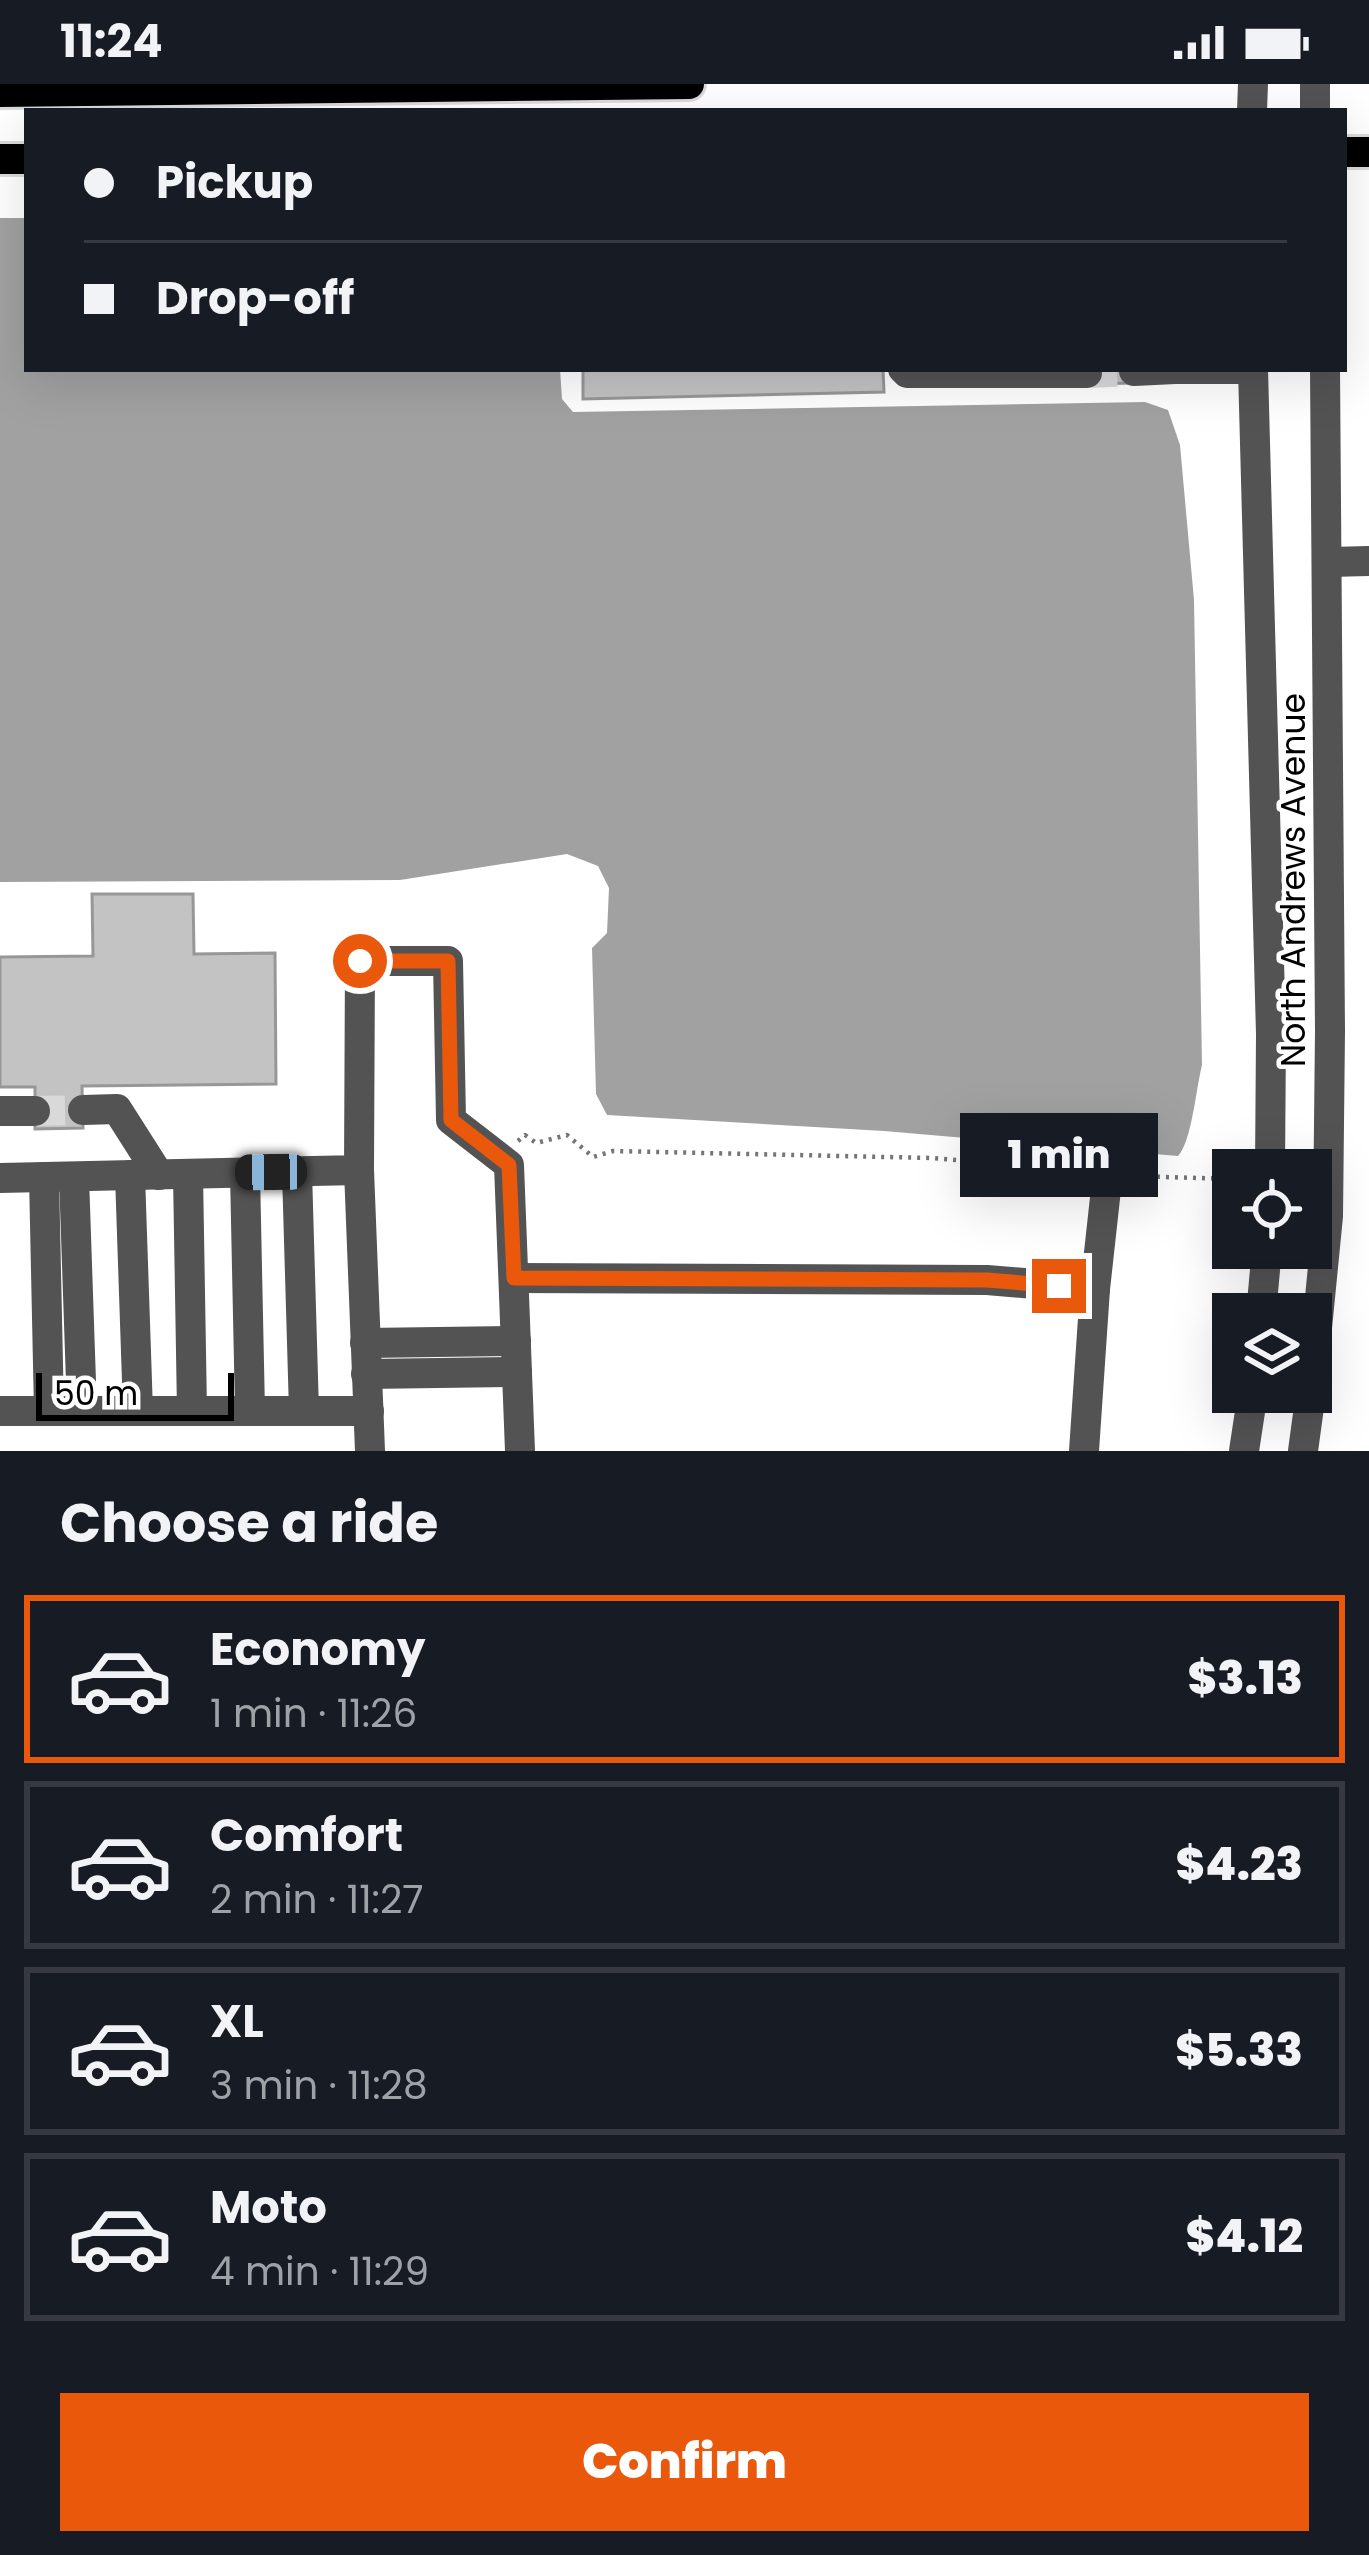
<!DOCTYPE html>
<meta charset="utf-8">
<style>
body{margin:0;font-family:Poppins,sans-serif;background:#20242c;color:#f1f3f6;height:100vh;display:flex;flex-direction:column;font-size:45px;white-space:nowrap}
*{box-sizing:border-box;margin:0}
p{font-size:39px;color:#9ea1a6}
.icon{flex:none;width:66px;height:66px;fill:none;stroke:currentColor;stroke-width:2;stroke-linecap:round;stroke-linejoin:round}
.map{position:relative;height:1367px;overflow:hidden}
.side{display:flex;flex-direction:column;background:#171b24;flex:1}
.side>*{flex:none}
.hud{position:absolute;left:24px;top:24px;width:1323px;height:264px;border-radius:0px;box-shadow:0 12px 48px #0002;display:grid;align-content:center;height:264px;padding:0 60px;background:#171b24}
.fabs{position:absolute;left:1212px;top:1065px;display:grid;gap:24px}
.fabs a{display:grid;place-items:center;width:120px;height:120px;border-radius:0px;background:#171b24;box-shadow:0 12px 48px #0002;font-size:60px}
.scale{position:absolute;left:36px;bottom:30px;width:198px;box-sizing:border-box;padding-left:12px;border:6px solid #000;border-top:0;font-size:33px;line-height:42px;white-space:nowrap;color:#000;-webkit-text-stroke:9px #fff;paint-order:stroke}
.end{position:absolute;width:54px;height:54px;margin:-27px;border:15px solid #ea580c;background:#fff;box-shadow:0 0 0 6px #fff}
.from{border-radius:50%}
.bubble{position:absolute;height:84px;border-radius:0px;background:#171b24;box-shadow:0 12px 48px #0002;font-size:39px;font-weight:800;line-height:84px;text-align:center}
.car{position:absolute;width:36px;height:72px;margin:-36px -18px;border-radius:15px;box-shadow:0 0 9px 3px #0007;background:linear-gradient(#222 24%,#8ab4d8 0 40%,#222 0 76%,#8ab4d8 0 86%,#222 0)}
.hud b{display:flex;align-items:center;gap:42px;height:114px;font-size:45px}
.hud b+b{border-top:3px solid #363941}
.hud i{width:30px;height:30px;background:#f1f3f6}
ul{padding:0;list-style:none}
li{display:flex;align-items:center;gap:36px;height:168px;margin:0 24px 18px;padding:0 36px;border:6px solid #363941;border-radius:0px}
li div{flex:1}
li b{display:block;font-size:45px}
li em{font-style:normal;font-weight:800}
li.selected{border-color:#ea580c}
li>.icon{width:108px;height:108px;stroke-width:1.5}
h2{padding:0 60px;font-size:54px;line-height:144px}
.primary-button{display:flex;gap:24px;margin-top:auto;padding:24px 60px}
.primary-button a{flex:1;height:138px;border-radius:0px;background:#ea580c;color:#fff;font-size:48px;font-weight:800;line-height:138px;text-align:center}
.status{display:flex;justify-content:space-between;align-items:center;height:84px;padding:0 60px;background:#171b24;direction:ltr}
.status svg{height:33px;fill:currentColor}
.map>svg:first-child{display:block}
</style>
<div class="status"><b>11:24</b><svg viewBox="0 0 49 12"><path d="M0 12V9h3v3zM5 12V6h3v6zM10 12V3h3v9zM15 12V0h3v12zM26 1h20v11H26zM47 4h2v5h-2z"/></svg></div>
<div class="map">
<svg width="1369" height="1367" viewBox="0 0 1369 1367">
<rect width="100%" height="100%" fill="#fff"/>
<path fill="#a1a1a1" d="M 0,134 L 27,134 L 27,285 L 560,285 L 562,315 L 573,328 L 1145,318 L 1168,326 L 1180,361 L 1194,516 L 1202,981 C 1196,1004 1192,1057 1178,1072 L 884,1047 L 607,1031 L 596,1010 L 592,864 L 607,849 L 609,804 L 598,782 L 567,770 L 400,796 L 0,798 Z"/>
<g fill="#c3c3c3" stroke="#979797" stroke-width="3">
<path d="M 583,285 L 883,285 L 884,308 L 583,315 Z"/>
<path d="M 1087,285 L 1134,285 L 1134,299 L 1087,300 Z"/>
<path d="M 92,810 L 193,810 L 194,870 L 275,869 L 276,1000 L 82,1002 L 83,1044 L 35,1045 L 35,1003 L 0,1003 L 0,873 L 93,872 Z"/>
</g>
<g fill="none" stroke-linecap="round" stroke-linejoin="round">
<g stroke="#d9d9d9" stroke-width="30" stroke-dasharray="30 15" stroke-linecap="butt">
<path d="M 1087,289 L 1134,287"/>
<path d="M 35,1027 L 83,1026"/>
</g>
<g stroke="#dbdbdb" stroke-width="36">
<g id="major">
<path d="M 0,8 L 689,0"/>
<path d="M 1344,68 L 1369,68"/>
<path d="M 0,75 L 27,75"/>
</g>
</g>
<g stroke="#757575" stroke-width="4.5" stroke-dasharray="3 6" stroke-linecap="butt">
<path d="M 518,1057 L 525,1051 L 536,1059 L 567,1051 L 593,1073 L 613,1067 L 932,1074 L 1086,1087"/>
<path d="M 1130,1092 L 1233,1095"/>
</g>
<g stroke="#535353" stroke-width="30">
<path d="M 1315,0 L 1315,27"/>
<path d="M 1252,27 L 1253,0"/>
<path d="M 903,285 L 907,289 L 1087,289"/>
<path d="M 1175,285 L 1253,285 L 1271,950 L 1270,1086"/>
<path d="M 1134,287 L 1175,285"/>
<path d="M 1329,478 L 1369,477"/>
<path d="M 83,1026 L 117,1025 L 159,1091"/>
<path d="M 0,1027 L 35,1027"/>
<path d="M 359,1086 L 370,1367"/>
<path d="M 297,1088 L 304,1327"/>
<path d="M 245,1089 L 250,1327"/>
<path d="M 188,1090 L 192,1327"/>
<path d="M 130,1091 L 138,1327"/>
<path d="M 44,1093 L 49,1327"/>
<path d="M 74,1093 L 82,1327"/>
<path d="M 0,1094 L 359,1086 L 360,877 L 448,877 L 451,1036 L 509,1081 L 520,1367"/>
<path d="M 514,1194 L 987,1196 L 1095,1205 L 1084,1367"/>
<path d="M 1095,1205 L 1106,1105"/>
<path d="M 1261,1230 L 1267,1164"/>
<path d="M 365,1259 L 516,1257"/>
<path d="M 366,1290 L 517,1288"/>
<path d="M 1311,1305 L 1328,1132 L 1330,947 L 1325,285"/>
<path d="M 0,1327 L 369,1327"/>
<path d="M 1244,1367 L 1253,1308"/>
<path d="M 1303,1367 L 1311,1308"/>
</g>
<use href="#major" stroke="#000" stroke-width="30"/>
</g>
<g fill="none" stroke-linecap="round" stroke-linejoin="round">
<path stroke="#ea580c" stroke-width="15" d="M 360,877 L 448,877 L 451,1036 L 509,1081 L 514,1194 L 987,1196 L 1059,1202"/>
</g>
<g text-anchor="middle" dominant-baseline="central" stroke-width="9" stroke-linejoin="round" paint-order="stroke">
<g font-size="33" fill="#000" stroke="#fff">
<text transform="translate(1293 796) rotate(-90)">North Andrews Avenue</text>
</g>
</g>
</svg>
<div class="fabs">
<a><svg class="icon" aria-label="locate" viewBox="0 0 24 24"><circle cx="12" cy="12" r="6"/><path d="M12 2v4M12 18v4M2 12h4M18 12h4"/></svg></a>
<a><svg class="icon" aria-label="layers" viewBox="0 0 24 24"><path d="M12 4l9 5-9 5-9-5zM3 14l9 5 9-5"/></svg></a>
</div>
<div class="scale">50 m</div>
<i class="end from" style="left:360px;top:877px"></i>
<i class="end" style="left:1059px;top:1202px"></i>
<div class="bubble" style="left:960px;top:1029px;width:198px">1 min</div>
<i class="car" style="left:271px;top:1088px;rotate:269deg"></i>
<div class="hud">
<b><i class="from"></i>Pickup</b>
<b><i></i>Drop-off</b>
</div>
</div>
<section class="side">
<h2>Choose a ride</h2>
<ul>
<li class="selected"><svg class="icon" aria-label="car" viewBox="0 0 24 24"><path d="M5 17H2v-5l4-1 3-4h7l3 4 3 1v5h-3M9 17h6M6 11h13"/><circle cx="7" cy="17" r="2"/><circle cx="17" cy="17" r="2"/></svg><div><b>Economy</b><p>1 min · 11:26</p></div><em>$3.13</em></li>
<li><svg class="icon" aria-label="car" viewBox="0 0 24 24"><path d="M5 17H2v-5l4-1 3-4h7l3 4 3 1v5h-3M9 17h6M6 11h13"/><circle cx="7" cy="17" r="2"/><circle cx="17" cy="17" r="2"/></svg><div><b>Comfort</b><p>2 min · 11:27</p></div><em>$4.23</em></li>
<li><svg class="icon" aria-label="car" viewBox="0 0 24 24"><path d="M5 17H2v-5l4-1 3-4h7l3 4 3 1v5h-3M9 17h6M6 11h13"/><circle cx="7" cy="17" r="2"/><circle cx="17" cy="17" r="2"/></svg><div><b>XL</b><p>3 min · 11:28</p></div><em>$5.33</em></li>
<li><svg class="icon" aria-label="car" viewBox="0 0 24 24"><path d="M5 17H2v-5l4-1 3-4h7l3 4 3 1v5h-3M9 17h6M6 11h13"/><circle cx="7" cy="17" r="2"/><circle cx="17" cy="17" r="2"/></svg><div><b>Moto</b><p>4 min · 11:29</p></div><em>$4.12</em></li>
</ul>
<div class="primary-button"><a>Confirm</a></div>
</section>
